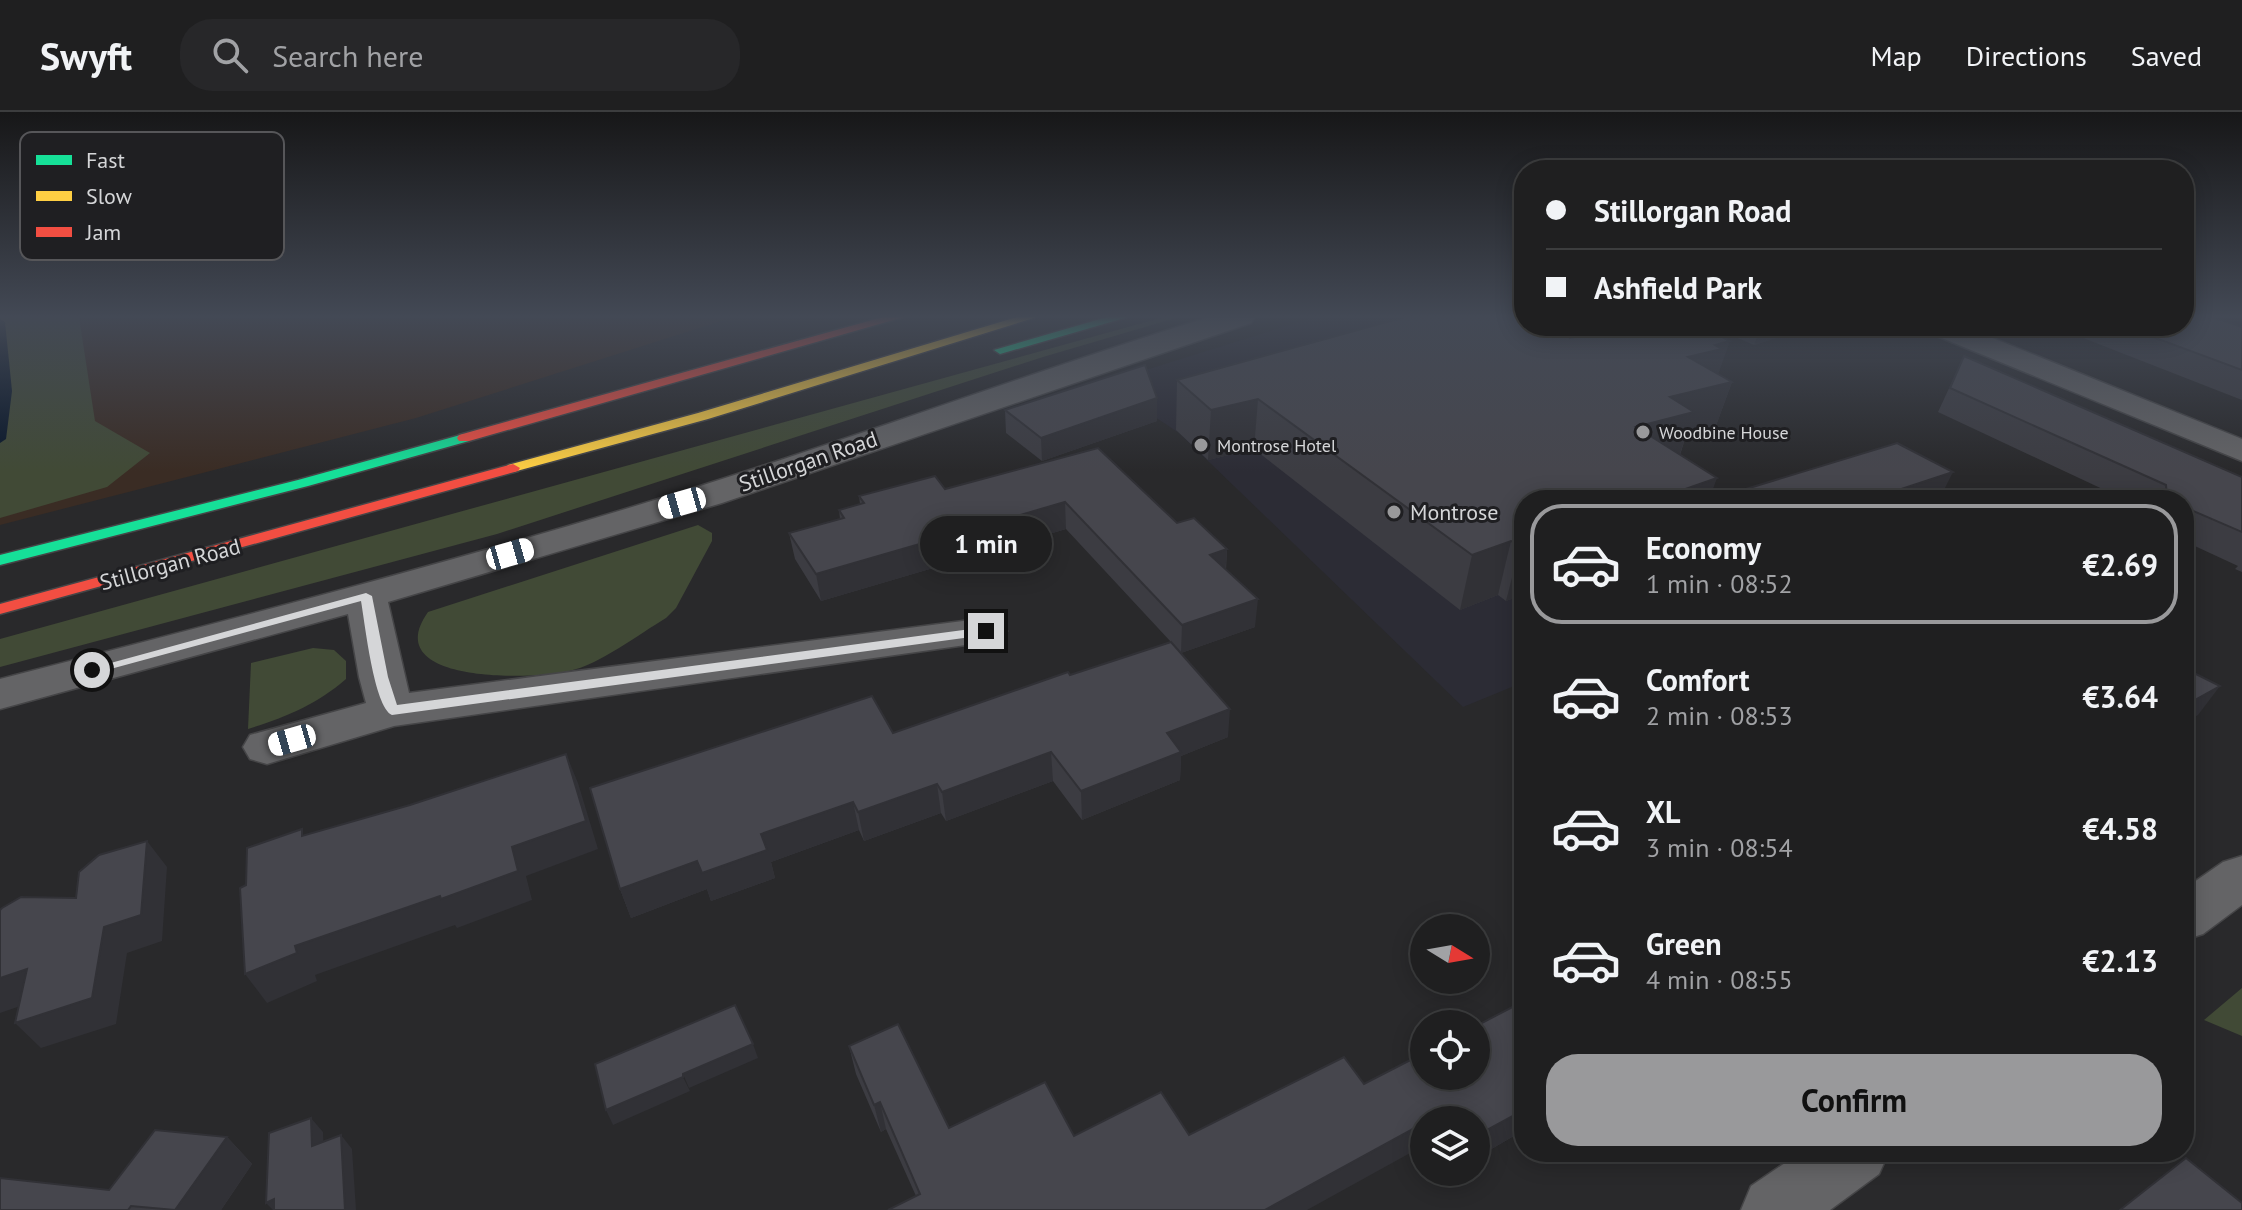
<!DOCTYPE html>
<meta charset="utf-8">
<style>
body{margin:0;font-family:"PT Sans",sans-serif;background:#272729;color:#f1f3f6;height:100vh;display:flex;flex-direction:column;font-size:30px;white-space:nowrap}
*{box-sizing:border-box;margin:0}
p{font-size:26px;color:#a1a2a5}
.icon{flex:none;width:44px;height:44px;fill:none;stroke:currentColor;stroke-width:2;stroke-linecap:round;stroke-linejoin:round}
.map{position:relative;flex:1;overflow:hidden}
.drawer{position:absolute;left:1514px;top:378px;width:680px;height:672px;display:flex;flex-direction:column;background:#1f1f20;border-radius:32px;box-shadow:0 4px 20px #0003,0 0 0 2px #3c3d3e}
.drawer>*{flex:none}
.banner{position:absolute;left:1514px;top:48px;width:680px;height:176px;border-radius:32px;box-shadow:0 4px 20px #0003,0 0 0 2px #3c3d3e;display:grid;align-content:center;height:176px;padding:0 32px;background:#1f1f20}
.needle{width:52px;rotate:101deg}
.buttons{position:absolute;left:1410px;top:802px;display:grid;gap:16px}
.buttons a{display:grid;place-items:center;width:80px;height:80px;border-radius:50%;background:#1f1f20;box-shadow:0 4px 20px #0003,0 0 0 2px #3c3d3e;font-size:40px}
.end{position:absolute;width:36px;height:36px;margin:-18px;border:10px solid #d5d6d8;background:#111;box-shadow:0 0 0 4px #111}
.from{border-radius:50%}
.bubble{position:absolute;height:56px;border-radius:28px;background:#1f1f20;box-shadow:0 4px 20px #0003,0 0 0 2px #3c3d3e;font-size:26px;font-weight:700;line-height:56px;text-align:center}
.car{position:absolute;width:24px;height:48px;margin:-24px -12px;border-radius:10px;box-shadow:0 0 6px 2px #0007;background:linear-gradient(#fff 24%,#345 0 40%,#fff 0 76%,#345 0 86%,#fff 0)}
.banner b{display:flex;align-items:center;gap:28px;height:76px;font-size:30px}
.banner b+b{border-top:2px solid #3c3d3e}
.banner i{width:20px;height:20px;background:#f1f3f6}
ul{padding:14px 0 0;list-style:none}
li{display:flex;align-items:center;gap:24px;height:120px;margin:0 16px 12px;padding:0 16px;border:4px solid transparent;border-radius:32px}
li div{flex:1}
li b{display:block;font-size:30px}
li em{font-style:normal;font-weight:700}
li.selected{border-color:#99999b}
li>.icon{width:72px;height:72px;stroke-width:1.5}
.button{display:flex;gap:16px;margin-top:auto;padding:16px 32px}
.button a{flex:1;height:92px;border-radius:32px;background:#99999b;color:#111;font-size:32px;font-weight:700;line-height:92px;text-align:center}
header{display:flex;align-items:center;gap:48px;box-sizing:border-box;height:112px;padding:0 40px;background:#1f1f20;border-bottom:2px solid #3c3d3e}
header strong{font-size:38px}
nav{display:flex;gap:44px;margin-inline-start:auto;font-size:28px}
.search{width:560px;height:72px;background:#272729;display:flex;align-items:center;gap:20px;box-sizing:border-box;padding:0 28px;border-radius:32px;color:#a1a2a5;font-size:30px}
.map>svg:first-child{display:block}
</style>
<header>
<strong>Swyft</strong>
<div class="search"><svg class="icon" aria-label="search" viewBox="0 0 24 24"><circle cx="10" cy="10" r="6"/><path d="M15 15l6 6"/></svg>Search here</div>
<nav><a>Map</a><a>Directions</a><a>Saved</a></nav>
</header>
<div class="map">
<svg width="2242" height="1098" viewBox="0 0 2242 1098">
<rect width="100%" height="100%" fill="#29292b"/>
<path fill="#2c2c35" d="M 1315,205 L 1524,205 L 1524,570 L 1463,595 L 1179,321 L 1104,271 Z"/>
<path fill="#3a2c24" d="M 0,205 L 734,205 L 416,306 L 0,413 Z"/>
<g fill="#414a36">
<path d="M 0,205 L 79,205 L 95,309 L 150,341 L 107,375 L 0,406 Z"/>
<path d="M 1164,205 L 1179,205 L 1043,245 L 497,422 L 0,555 L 0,527 Z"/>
<path d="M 698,413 L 712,421 L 712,429 L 676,496 L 666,506 C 639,522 599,553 569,559 C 532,568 377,572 428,500 Z"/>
<path d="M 313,536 L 334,538 L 346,549 L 346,567 C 316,593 286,605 248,617 L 251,551 Z"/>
<path d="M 2242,876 L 2242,924 L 2204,908 Z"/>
</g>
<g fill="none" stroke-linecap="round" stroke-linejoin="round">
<path fill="#081629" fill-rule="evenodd" d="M 0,207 L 5,210 L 12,279 L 6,327 L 0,331 Z"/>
<g stroke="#454547" stroke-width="3">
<g id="street">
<path d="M 1209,205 L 1255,205 L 1251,211 L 722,391 L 388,490 L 409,581 L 986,506 L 1001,510 L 1007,519 L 1001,528 L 394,614 L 267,652 L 250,647 L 243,635 L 250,623 L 366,591 L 359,565 L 348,502 L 0,597 L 0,567 C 233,507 467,447 697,375 C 869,321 1038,258 1209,205 Z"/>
<path d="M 1922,214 L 1963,214 L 2242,327 L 2242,349 L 1927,220 Z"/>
<path d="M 2242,744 L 2242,793 L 2203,822 L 2184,828 L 2184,777 L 2223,750 Z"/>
<path d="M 1801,1040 L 1889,1040 L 1879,1062 L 1830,1098 L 1741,1098 L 1751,1074 Z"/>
</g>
</g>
<g stroke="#454547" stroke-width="3">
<g id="fast">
<path d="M 1107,205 L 1128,205 L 1000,242 L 994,238 Z"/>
<path d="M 464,322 L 469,323 L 469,329 L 308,374 L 0,453 L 0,443 L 298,368 Z"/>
</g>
</g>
<g stroke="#454547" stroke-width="3">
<path id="slow" d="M 1017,205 L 1037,205 L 708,307 L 513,360 L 506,356 L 508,353 L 698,301 Z"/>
</g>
<g stroke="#454547" stroke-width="3">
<g id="jam">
<path d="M 883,205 L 904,205 L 469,329 L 459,329 L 457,326 L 459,323 Z"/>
<path d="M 513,352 L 520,356 L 518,359 L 0,502 L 0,492 Z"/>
</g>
</g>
<use href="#street" fill="#646466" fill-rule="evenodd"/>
<use href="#fast" fill="#16e098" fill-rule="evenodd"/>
<use href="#slow" fill="#ffcf43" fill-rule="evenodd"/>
<use href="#jam" fill="#f24e42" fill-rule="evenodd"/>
</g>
<g fill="#3c3c42">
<path d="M 1710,214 L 1814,214 L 1754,233 Z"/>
<path d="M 2074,214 L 2242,215 L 2242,288 L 2073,222 Z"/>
<path d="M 1570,226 L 1718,262 L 1732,270 L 1714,319 L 1685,327 L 1680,343 L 1524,388 L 1524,482 L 1506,489 L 1498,483 L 1460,498 L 1254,337 L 1208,348 L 1176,318 L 1177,268 Z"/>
<path d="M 1964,244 L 2242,365 L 2242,460 L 2235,457 L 2238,454 L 2184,429 L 2184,388 L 2126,388 L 1938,300 Z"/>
<path d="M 1005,298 L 1157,309 L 1042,349 L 1006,321 Z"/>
<path d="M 1098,336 L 1177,411 L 1227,437 L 1226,458 L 1255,515 L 1181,541 L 1228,625 L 1181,644 L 1180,668 L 1082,708 L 1053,669 L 946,709 L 941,701 L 864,729 L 859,718 L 771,750 L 775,766 L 711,789 L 707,777 L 631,806 L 620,777 L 893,621 L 1171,530 L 1066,417 L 821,489 L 795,447 L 789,421 L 840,407 L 839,398 L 860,392 L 859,384 L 945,377 Z"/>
<path d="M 1524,852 L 1524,1018 L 1476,1046 L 1476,1008 L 1424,1008 L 1424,1039 L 1421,1035 L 916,1084 L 886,1017 L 881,1020 L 856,962 L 849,934 L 949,1016 L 1074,1024 L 1189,1023 L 1364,972 L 1520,891 L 1512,881 L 1521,854 Z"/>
<path d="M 227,1025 L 252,1052 L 221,1098 L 0,1098 L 109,1078 Z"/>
</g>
<g fill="#313136">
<path d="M 1761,214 L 1814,214 L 1754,233 Z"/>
<path d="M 1730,229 L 1714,274 L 1732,270 L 1714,319 L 1685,327 L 1677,350 L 1636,315 L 1670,285 L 1688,245 L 1715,233 Z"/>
<path d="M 1157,286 L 1157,309 L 1042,349 L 1041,326 Z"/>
<path d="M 1258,287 L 1254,337 L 1208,348 L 1211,298 Z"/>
<path d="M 1953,360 L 1939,388 L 1868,388 Z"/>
<path d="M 1717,366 L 1709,388 L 1654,388 Z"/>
<path d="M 1065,390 L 1066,417 L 821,489 L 816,462 Z"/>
<path d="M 1511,429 L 1498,483 L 1460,498 L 1472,443 Z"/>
<path d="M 1524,433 L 1524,482 L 1506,489 L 1520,434 Z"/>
<path d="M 1227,437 L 1225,464 L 1210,443 Z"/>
<path d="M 1258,487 L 1255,515 L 1181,541 L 1182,513 Z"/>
<path d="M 2220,574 L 2198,603 L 2184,611 L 2184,594 Z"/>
<path d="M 1230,597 L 1228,625 L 1181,644 L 1180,668 L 1082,708 L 1081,679 L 1167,621 Z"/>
<path d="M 1051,640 L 1053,669 L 946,709 L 942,680 Z"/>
<path d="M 566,642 L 578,671 L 598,737 L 526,764 L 532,788 L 457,816 L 455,813 L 315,863 L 317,869 L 267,891 L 245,862 L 295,834 L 512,735 Z"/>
<path d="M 937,672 L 941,701 L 864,729 L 858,700 Z"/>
<path d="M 853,690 L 859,718 L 771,750 L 775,766 L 711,789 L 707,777 L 631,806 L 620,777 L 761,722 Z"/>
<path d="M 147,729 L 167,755 L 162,829 L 127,841 L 116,912 L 41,936 L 15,911 L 104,815 Z"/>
<path d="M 27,857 L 52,883 L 0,901 L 0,866 Z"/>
<path d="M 753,932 L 758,946 L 689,976 L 683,962 Z"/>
<path d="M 683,965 L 690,979 L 613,1013 L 606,998 Z"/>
<path d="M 880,990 L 886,1017 L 881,1020 L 874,993 Z"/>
<path d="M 1524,998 L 1524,1018 L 1476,1046 L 1476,1024 Z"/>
<path d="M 311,1006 L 323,1020 L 324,1048 L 312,1034 Z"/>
<path d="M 1424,1011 L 1424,1026 L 1421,1035 L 1307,1098 L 1265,1098 Z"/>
<path d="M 341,1023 L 352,1037 L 356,1098 L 345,1098 Z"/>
<path d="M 227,1025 L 252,1052 L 221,1098 L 175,1098 Z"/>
<path d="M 274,1087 L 284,1098 L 273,1098 L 266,1091 Z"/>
</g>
<g fill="#46464d" stroke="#313136" stroke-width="2">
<path d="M 1405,205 L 1524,205 L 1524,214 L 1567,214 L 1570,226 L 1621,214 L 1701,214 L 1730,229 L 1715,233 L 1722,237 L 1688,245 L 1732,270 L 1670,285 L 1694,300 L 1636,315 L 1717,366 L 1654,388 L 1524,388 L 1524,433 L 1520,434 L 1511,429 L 1472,443 L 1258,287 L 1211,298 L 1177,268 Z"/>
<path d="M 2184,205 L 2213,205 L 2242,215 L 2242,258 L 2123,214 L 2184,214 Z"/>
<path d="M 1964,244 L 2242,365 L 2242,420 L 2184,395 L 2184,388 L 2167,387 L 2166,373 L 1950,276 Z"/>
<path d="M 1145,253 L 1157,286 L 1041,326 L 1005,298 Z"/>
<path d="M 1897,331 L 1953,360 L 1868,388 L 1710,388 Z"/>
<path d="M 1098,336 L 1177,411 L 1194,406 L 1227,437 L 1210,443 L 1258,487 L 1182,513 L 1065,390 L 816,462 L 789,421 L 844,406 L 839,398 L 864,391 L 859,384 L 935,364 L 945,377 Z"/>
<path d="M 1171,530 L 1230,597 L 1167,621 L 1181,640 L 1081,679 L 1051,640 L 942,680 L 937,672 L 858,700 L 853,690 L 761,722 L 767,738 L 702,761 L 697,749 L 620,777 L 590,676 L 872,584 L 893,621 L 1068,560 L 1070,563 Z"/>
<path d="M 2184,556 L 2220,574 L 2184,594 Z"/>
<path d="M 566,642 L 586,709 L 512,735 L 518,759 L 441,787 L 440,784 L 295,834 L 297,841 L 245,862 L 240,776 L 246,773 L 247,736 L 302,717 L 302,724 L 410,693 Z"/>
<path d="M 147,729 L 141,803 L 104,815 L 92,886 L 15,911 L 27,857 L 0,866 L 0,798 L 2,796 L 21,785 L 76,786 L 79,760 L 99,743 Z"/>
<path d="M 1524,889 L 1524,998 L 1476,1024 L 1476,1008 L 1424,1008 L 1424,1011 L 1265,1098 L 888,1098 L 920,1082 L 880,990 L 874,993 L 849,934 L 898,912 L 949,1016 L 1045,970 L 1074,1024 L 1161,980 L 1189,1023 L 1344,945 L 1364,972 L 1424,941 L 1424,964 L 1476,964 L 1476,914 Z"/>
<path d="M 735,893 L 753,932 L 683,962 L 683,965 L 606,998 L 595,952 Z"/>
<path d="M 311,1006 L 312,1034 L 341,1023 L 345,1098 L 274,1098 L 274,1087 L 266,1091 L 269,1021 Z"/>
<path d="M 155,1018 L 227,1025 L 175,1098 L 131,1094 L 128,1098 L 0,1098 L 0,1066 L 109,1078 Z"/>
<path d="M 2186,1046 L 2242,1091 L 2242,1098 L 2120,1098 Z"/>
</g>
<linearGradient id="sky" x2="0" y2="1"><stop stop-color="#171718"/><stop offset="0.57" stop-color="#434955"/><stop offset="1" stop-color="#434955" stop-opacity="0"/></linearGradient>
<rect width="2242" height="359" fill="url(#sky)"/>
<path fill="#d5d6d8" d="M 366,481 L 372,484 L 388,565 L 397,593 L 986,515 L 992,519 L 986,523 L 392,603 C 374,595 365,511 361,489 L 92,562 L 85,558 Z"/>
<g fill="#99999b" stroke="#1f1f22" stroke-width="3">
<circle cx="1643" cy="320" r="8"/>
<circle cx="1201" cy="333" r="8"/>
<circle cx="1394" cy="400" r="8"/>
</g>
<g text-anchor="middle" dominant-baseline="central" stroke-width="6" stroke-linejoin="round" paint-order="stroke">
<g font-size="18" fill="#d5d6d8" stroke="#1f1f22" text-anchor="start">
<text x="1659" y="320">Woodbine House</text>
<text x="1217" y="333">Montrose Hotel</text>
</g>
<g font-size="22" fill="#d5d6d8" stroke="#1f1f22">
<text transform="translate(808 349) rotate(-19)">Stillorgan Road</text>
<text transform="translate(170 452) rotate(-15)">Stillorgan Road</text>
</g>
<g font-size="22" fill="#d5d6d8" stroke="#1f1f22" text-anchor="start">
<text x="1410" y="400">Montrose</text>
</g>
</g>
<rect x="20" y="20" width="264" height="128" rx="12" fill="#1f1f22" stroke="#565659" stroke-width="2"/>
<rect x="36" y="43" width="36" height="10" fill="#16e098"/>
<rect x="36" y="79" width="36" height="10" fill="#ffcf43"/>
<rect x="36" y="115" width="36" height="10" fill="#f24e42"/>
<g font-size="22" fill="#d5d6d8">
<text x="86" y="56">Fast</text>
<text x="86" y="92">Slow</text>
<text x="86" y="128">Jam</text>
</g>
</svg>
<div class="buttons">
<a><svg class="needle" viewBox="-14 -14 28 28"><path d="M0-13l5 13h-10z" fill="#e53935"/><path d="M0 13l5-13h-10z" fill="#a1a2a5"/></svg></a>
<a><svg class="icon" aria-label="locate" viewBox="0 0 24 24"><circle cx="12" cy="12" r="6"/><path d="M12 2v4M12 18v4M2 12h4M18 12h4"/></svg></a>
<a><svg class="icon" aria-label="layers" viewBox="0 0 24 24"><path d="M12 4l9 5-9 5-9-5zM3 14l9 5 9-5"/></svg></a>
</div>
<i class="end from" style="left:92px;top:558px"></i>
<i class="end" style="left:986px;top:519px"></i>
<div class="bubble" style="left:920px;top:404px;width:132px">1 min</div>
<i class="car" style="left:682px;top:391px;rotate:254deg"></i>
<i class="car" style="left:510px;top:442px;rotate:74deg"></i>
<i class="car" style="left:292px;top:628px;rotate:254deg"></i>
<div class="banner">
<b><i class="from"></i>Stillorgan Road</b>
<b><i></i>Ashfield Park</b>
</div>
<section class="drawer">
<ul>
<li class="selected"><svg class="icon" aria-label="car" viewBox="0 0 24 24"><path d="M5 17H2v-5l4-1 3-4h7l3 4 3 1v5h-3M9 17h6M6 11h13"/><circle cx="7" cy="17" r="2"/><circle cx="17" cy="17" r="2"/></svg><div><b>Economy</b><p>1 min · 08:52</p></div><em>€2.69</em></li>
<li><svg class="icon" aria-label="car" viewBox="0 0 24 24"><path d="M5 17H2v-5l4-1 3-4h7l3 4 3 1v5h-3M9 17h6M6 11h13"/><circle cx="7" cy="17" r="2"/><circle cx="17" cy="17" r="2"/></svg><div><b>Comfort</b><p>2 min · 08:53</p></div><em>€3.64</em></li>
<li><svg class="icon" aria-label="car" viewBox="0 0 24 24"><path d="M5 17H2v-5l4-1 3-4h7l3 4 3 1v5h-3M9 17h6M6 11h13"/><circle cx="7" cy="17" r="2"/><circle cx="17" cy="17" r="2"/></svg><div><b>XL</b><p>3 min · 08:54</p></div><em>€4.58</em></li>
<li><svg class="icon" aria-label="car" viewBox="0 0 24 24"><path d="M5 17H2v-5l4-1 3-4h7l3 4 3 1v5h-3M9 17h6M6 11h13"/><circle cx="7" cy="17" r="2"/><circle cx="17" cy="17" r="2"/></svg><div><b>Green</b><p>4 min · 08:55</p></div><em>€2.13</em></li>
</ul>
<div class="button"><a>Confirm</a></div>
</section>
</div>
